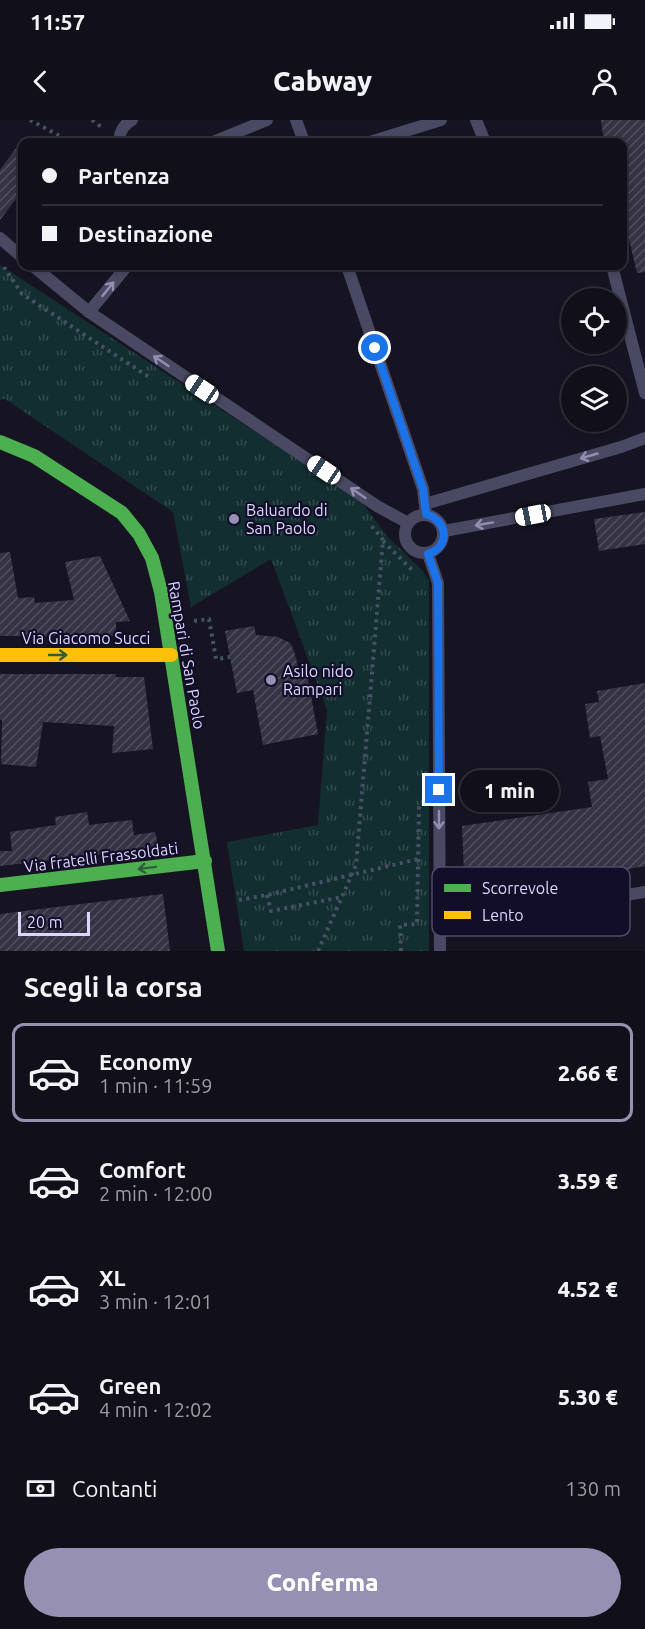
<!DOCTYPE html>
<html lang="it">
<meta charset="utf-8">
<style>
body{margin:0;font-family:Ubuntu,sans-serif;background:#1e1d27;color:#f1f3f6;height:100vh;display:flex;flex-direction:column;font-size:22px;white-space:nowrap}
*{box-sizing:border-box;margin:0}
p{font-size:20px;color:#9c9ca2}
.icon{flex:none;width:33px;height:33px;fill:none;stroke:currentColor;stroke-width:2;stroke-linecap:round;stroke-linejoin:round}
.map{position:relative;height:831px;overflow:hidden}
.sheet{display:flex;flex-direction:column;background:#100f1a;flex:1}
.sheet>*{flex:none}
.guide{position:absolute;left:18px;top:18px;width:609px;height:132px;border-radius:12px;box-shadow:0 3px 9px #0003,0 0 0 2px #302f39;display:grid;align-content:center;height:132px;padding:0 24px;background:#100f1a}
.controls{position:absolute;left:561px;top:168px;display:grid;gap:12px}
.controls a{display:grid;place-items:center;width:66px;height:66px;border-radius:50%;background:#100f1a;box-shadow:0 3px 9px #0003,0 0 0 2px #302f39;font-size:30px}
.scale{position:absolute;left:18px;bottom:15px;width:72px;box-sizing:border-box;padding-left:6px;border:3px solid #dbd5ff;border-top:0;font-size:16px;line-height:21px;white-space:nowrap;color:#dbd5ff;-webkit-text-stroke:4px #130e28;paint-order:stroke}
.end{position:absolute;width:27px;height:27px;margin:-14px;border:8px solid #1a73e8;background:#fff;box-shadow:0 0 0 3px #fff}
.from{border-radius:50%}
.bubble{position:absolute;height:42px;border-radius:21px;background:#100f1a;box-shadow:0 3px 9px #0003,0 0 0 2px #302f39;font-size:20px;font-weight:800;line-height:42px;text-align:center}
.car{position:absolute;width:18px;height:36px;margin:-18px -9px;border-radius:8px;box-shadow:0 0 4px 2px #0007;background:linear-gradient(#fff 24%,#345 0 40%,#fff 0 76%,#345 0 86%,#fff 0)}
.guide b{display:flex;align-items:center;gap:21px;height:57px;font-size:22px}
.guide b+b{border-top:2px solid #302f39}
.guide i{width:15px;height:15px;background:#f1f3f6}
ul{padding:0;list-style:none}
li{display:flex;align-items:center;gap:18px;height:99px;margin:0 12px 9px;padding:0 12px;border:3px solid transparent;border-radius:12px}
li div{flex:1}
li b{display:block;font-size:22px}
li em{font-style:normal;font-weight:800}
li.current{border-color:#9691b2}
li>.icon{width:54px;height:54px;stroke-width:1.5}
h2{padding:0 24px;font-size:27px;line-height:72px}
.pay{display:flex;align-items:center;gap:15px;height:66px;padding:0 24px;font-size:22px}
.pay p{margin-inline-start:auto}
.primary-button{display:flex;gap:12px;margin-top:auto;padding:12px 24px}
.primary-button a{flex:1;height:69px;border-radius:36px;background:#9691b2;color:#fff;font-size:24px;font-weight:800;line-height:69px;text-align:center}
.status{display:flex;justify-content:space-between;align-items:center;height:42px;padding:0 30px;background:#100f1a;direction:ltr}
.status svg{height:16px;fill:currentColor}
header{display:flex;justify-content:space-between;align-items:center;height:78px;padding:0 24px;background:#100f1a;font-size:27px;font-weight:800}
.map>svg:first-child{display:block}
</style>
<div class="status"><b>11:57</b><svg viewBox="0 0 49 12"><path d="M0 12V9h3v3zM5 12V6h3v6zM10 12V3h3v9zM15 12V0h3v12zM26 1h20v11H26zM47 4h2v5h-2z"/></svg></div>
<header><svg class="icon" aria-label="back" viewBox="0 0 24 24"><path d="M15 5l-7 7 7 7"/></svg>Cabway<svg class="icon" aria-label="person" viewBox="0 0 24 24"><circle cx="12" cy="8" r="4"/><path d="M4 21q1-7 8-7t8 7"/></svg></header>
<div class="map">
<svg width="645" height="831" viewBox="0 0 645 831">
<defs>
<pattern id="park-tufts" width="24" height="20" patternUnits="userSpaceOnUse" patternTransform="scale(1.5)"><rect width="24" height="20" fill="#122e30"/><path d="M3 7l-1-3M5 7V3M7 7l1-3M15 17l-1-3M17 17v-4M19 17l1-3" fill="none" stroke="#344b4f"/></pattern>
<pattern id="building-hatch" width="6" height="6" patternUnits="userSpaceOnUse" patternTransform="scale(1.5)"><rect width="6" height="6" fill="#353244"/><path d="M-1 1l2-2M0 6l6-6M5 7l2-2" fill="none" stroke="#524f60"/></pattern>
</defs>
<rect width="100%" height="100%" fill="#161422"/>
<path fill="url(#park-tufts)" d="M 0,145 L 361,381 L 387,416 L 421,449 L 429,460 L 429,831 L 244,831 L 227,722 L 318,705 L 327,590 L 271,439 L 191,487 L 173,392 L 5,279 L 0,280 Z"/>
<g fill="url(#building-hatch)">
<path d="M 601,0 L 645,0 L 645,152 L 637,153 L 622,90 L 622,17 L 604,21 Z"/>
<path d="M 22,20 L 22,71 L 0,100 L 0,50 Z"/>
<path d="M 645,392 L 645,424 L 599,431 L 594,399 Z"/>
<path d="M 10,432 L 18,478 L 34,477 L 35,483 L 74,480 L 65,442 L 100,436 L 130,501 L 116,502 L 116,516 L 0,516 L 0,433 Z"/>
<path d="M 254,506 L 256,515 L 278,517 L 290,523 L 294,531 L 299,550 L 306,549 L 318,614 L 263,625 L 253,570 L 237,573 L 225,511 Z"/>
<path d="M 0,554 L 116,554 L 116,557 L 144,557 L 153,629 L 112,633 L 114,606 L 43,602 L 36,647 L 1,644 L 2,600 L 0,600 Z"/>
<path d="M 645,563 L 645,746 L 592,756 L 595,776 L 466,799 L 462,706 L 592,687 L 588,662 L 608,659 L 600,616 L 590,618 L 585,584 L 599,582 L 597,571 Z"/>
<path d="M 87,692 L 89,705 L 132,700 L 134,715 L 155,712 L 159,728 L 0,746 L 0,731 L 12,731 L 10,712 L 56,705 L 55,697 Z"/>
<path d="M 163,774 L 170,831 L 0,831 L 0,794 Z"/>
</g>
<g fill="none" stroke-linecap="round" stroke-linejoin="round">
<g stroke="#445263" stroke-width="4" stroke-dasharray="3 4.5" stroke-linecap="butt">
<path d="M 30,0 L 71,22"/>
<path d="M 92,0 L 104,9"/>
<path d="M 4,147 L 22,174 L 152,259"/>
<path d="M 383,421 L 414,452"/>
<path d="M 194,501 L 209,499 L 216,539 L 230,537"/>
<path d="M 267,775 L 271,791 L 342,777"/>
<path d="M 239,780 L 267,775 L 418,739"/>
<path d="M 318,831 L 356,745 L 383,420 L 370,404"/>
<path d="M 401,831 L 400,805 L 417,804 L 419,685"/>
</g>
<g stroke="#4a4963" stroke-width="12">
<path d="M 296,0 L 304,22"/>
<path d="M 476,0 L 485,22"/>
<path d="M 120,22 C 118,13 124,5 132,0"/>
<path d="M 213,22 L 267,0"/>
<path d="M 370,22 L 441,0"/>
<path d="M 0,118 L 22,137"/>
<path d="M 33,146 L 89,192 L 377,386 L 408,403"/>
<path d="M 347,146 L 423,369 L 426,395"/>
<path d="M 612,146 L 645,273"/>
<path d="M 89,192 L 127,146"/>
<path d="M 425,384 L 621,327 L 645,318"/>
<circle cx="424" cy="414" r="19"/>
<path d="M 444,411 L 645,374"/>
<path d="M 428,434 L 438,463 L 440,831"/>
<path d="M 611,798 C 609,775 627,775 645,772"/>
</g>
<g stroke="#4caf50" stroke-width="14">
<path d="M 0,322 L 34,336 L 122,393 L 139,414 L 152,438 L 161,472 L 218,831"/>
<path d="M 0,765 L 205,741"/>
</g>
<path stroke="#ffc107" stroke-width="14" d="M 0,535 L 171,535"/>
</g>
<defs><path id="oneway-shaft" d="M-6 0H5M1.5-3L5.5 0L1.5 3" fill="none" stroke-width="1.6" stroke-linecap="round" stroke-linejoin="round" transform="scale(1.5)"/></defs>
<g stroke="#928fb1">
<use href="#oneway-shaft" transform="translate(108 169) rotate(-51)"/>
<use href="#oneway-shaft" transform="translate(161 241) rotate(-146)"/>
<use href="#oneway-shaft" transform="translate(589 336) rotate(164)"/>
<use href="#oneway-shaft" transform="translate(358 373) rotate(-146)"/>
<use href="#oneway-shaft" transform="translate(484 404) rotate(170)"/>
<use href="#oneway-shaft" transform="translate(439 700) rotate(90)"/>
</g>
<g stroke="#305e3c">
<use href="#oneway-shaft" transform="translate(58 535)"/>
<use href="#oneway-shaft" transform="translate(147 748) rotate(173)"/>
</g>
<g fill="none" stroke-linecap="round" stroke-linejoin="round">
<path stroke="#1a73e8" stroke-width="8" d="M 375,228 L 423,369 L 426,394 C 448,401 451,426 428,434 L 438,463 L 439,670"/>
</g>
<g fill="#9691b2" stroke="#130e28" stroke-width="2">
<circle cx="234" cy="399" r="6"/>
<circle cx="271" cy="560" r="6"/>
</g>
<g text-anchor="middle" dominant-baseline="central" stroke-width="4.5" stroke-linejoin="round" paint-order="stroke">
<g font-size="16" fill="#dbd5ff" stroke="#130e28" text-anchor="start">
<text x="246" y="390">Baluardo di<tspan x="246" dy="18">San Paolo</tspan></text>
<text x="283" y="551">Asilo nido<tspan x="283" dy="18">Rampari</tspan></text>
</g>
<g font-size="16" fill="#dbd5ff" stroke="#130e28">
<text x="86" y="518">Via Giacomo Succi</text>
<text transform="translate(187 535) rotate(80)">Rampari di San Paolo</text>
<text transform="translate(101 737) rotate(-7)">Via fratelli Frassoldati</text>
</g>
</g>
<rect x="432" y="747" width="198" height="69" rx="9" fill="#130e28" stroke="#4f4a68" stroke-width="1.5"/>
<rect x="444" y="764" width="27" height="8" fill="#4caf50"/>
<rect x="444" y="791" width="27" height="8" fill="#ffc107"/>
<g font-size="16" fill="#dbd5ff">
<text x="482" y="774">Scorrevole</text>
<text x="482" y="801">Lento</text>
</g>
</svg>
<div class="controls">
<a><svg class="icon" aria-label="locate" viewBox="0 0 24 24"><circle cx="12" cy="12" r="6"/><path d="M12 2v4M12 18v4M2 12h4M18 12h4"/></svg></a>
<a><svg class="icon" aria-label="layers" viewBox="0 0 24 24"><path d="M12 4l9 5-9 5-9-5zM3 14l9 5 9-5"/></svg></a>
</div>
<div class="scale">20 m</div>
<i class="end from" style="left:375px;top:228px"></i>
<i class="end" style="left:439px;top:670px"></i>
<div class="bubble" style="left:460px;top:650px;width:99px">1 min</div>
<i class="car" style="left:202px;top:269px;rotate:304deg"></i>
<i class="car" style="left:324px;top:350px;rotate:304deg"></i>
<i class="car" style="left:533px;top:395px;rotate:259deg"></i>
<div class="guide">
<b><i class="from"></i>Partenza</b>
<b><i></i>Destinazione</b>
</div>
</div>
<section class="sheet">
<h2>Scegli la corsa</h2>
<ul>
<li class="current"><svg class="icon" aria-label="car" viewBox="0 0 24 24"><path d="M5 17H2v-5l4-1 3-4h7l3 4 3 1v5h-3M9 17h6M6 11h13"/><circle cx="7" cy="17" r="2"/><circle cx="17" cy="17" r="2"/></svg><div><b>Economy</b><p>1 min · 11:59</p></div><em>2.66 €</em></li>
<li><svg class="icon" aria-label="car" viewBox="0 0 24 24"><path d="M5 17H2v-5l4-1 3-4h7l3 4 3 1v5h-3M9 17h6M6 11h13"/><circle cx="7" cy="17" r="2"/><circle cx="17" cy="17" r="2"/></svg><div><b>Comfort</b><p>2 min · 12:00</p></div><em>3.59 €</em></li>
<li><svg class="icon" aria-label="car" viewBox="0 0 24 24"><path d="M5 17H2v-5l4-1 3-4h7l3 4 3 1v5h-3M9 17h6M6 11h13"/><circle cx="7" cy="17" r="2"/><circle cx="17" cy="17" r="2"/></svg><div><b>XL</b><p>3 min · 12:01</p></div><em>4.52 €</em></li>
<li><svg class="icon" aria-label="car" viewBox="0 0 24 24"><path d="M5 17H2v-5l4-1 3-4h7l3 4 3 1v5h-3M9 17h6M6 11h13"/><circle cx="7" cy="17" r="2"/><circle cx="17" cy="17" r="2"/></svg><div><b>Green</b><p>4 min · 12:02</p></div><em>5.30 €</em></li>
</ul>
<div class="pay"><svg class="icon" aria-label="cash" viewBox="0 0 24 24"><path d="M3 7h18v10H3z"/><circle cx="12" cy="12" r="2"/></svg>Contanti<p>130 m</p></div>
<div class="primary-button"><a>Conferma</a></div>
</section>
